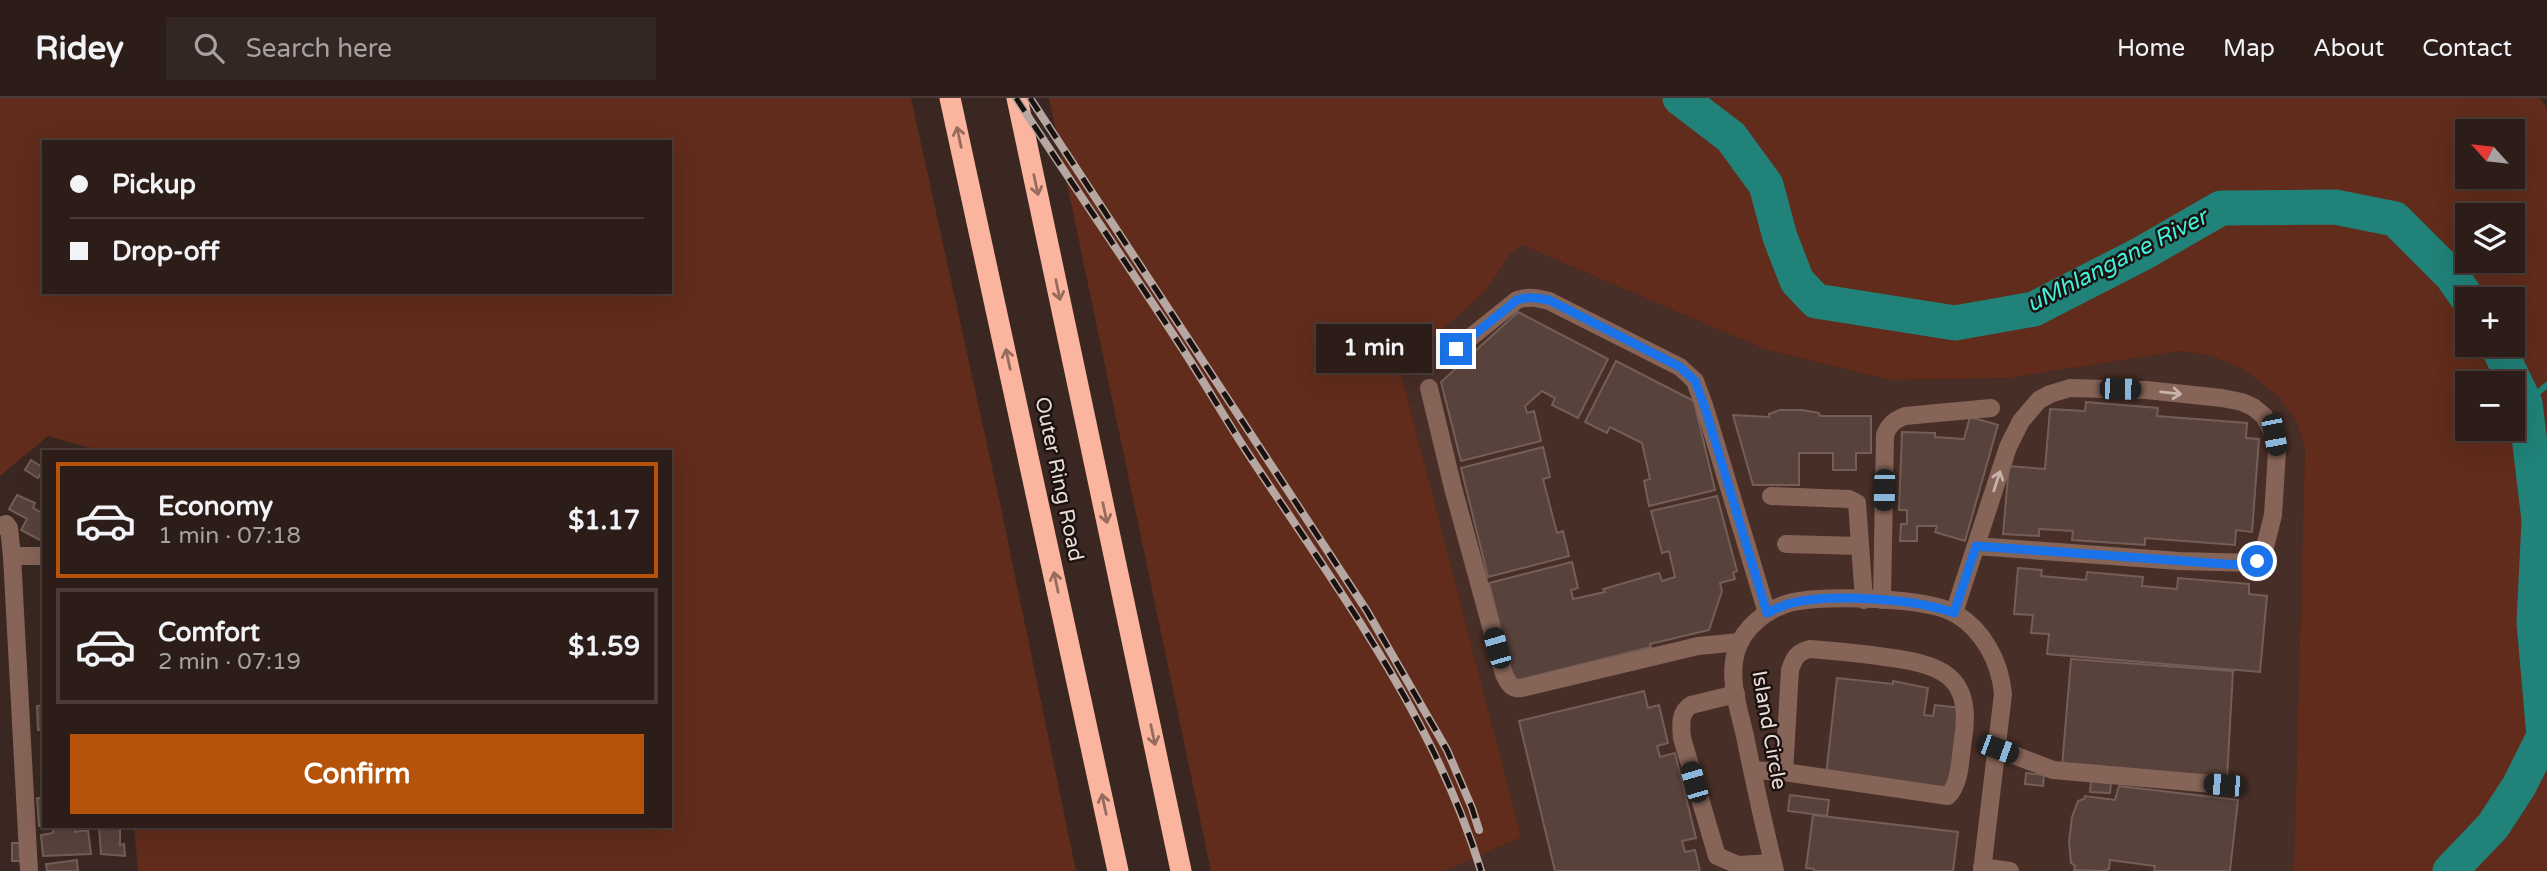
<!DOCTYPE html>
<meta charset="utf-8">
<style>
body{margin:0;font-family:"Varela Round",sans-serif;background:#342622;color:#f1f3f6;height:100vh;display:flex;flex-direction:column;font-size:26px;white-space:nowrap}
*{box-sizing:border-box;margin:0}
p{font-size:23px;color:#a6a2a2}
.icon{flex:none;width:38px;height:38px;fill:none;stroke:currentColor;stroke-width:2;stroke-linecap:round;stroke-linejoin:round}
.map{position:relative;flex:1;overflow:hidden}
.panel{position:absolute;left:42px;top:352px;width:630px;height:378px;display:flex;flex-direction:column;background:#2c1d19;border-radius:0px;box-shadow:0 7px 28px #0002,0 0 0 2px #483b38}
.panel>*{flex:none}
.banner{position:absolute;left:42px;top:42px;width:630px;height:154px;border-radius:0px;box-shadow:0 7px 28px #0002,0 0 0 2px #483b38;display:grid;align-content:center;height:154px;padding:0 28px;background:#2c1d19}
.needle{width:46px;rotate:297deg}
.tools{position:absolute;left:2455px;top:21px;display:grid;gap:14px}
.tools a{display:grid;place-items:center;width:70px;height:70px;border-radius:0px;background:#2c1d19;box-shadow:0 7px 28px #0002,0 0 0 2px #483b38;font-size:35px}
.end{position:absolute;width:32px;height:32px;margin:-16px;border:9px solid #1a73e8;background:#fff;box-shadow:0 0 0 4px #fff}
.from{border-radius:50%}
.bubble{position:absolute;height:49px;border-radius:0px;background:#2c1d19;box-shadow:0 7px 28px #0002,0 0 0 2px #483b38;font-size:23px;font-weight:800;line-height:49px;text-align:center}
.car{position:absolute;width:21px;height:42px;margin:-21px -10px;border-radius:9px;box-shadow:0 0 5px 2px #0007;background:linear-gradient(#222 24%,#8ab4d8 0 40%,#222 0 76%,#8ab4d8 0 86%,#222 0)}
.banner b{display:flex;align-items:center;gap:24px;height:66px;font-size:26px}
.banner b+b{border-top:2px solid #483b38}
.banner i{width:18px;height:18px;background:#f1f3f6}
ul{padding:12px 0 0;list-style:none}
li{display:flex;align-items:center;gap:21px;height:116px;margin:0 14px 10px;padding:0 14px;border:4px solid #483b38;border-radius:0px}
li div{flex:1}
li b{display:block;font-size:26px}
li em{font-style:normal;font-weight:800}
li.current{border-color:#b45309}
li>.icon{width:63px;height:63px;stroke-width:1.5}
.primary-button{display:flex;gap:14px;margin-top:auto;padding:14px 28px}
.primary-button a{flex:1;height:80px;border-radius:0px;background:#b45309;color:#fff;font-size:28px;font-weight:800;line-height:80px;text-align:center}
header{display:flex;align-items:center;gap:42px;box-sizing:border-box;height:98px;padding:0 35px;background:#2c1d19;border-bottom:2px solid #483b38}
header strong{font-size:33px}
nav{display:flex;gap:38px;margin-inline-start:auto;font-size:24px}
.search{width:490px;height:63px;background:#342622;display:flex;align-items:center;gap:18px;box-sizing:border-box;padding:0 24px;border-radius:0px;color:#a6a2a2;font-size:26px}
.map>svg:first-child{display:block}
</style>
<header>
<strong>Ridey</strong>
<div class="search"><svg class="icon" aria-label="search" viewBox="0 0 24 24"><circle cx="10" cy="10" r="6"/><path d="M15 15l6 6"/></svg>Search here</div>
<nav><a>Home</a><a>Map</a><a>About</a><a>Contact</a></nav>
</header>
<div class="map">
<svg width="2547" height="773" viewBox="0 0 2547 773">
<rect width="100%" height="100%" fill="#3a2721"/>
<path fill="#472e26" d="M 1522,147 L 1764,251 L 1891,282 L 2009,280 L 2180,253 L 2210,257 L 2244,272 L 2278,298 L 2296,322 L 2305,349 L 2294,773 L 1445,773 L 1521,739 L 1400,271 L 1487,191 L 1510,156 Z"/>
<g fill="#612c1b" fill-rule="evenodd">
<path d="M 0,0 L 911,0 L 1001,410 L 1076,773 L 138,773 L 134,728 L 670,728 L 670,354 L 103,354 L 48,338 L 0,378 ZM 44,44 L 670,44 L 670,194 L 44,194 Z"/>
<path d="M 1049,0 L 2540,0 L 2547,11 L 2547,773 L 2294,773 L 2305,350 L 2296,322 L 2278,298 L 2244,272 L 2210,257 L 2180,253 L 2009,280 L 1891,282 L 1764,251 L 1522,147 L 1510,156 L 1487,191 L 1400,271 L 1521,739 L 1445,773 L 1211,773 ZM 2513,33 L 2513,79 L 2468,79 L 2468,33 ZM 2513,117 L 2513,163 L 2468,163 L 2468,117 ZM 2513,201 L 2513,247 L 2468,247 L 2468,201 ZM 2513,285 L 2513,331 L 2468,331 L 2468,285 Z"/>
</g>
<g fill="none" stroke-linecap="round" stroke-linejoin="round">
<path stroke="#208278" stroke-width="6" d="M 2525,305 L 2547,287"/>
<g stroke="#208278" stroke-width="35">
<path d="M 1680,0 L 1731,39 L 1766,87 L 1780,139 L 1797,183 L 1816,203 L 1955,225 L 2034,211 L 2143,155 L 2221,110 L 2335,109 L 2395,121 L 2452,178 L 2468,201"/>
<path d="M 2450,773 L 2493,728 L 2519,688 L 2544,638 L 2534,525 L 2539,422 L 2525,305 L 2497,247"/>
</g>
</g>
<g fill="#58433c" stroke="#745e57" stroke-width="2">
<path d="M 1518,214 L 1608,261 L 1578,320 L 1552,307 L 1555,300 L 1542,293 L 1525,308 L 1527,315 L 1534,313 L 1541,343 L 1461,363 L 1441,284 Z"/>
<path d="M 1616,263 L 1694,303 L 1715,392 L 1649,408 L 1644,383 L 1650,381 L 1642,345 L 1610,329 L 1607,335 L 1585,324 Z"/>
<path d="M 2086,304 L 2158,310 L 2157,318 L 2247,325 L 2246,340 L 2259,341 L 2252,434 L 2236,432 L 2235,447 L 2145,440 L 2145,447 L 2072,442 L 2073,433 L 2039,431 L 2039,438 L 2003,436 L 2009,368 L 2045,371 L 2050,311 L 2085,313 Z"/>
<path d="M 1780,312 L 1802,312 L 1819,315 L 1820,318 L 1871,318 L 1871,355 L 1856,355 L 1856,372 L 1833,372 L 1833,355 L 1799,355 L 1799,387 L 1753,387 L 1733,317 L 1769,319 L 1769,316 Z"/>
<path d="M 1970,319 L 1998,327 L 1965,443 L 1935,434 L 1937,428 L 1917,428 L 1917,443 L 1900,443 L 1901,426 L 1907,426 L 1907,412 L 1899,412 L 1902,334 L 1935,335 L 1935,339 L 1964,341 Z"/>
<path d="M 1543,349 L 1550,379 L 1543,381 L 1557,435 L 1563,433 L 1569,458 L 1488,479 L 1461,370 Z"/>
<path d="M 31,362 L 44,370 L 38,380 L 25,372 Z"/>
<path d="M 17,397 L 35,405 L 33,410 L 44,416 L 44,444 L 21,432 L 27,421 L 9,411 Z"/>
<path d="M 1717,398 L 1737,473 L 1733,475 L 1735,481 L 1720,485 L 1722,493 L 1709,532 L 1650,546 L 1651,549 L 1514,583 L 1489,485 L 1572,464 L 1578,490 L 1571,492 L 1573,501 L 1605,494 L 1603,491 L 1659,475 L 1662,483 L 1675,479 L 1669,453 L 1662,455 L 1651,413 Z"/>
<path d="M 2018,470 L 2042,472 L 2041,478 L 2086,482 L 2087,474 L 2143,479 L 2142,488 L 2177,491 L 2178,480 L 2249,486 L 2249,496 L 2267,498 L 2260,574 L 2047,556 L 2049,536 L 2031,535 L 2033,517 L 2014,516 Z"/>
<path d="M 2071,561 L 2233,573 L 2227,680 L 2062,669 Z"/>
<path d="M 1837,580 L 1893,586 L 1893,583 L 1928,590 L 1924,617 L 1933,618 L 1935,607 L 1961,610 L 1951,692 L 1826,677 Z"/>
<path d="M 1644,593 L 1648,610 L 1659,607 L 1668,645 L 1657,648 L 1660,659 L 1675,655 L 1696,740 L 1682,743 L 1685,754 L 1695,752 L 1700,773 L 1555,773 L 1519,623 Z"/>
<path d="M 44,607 L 44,632 L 38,632 L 37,608 Z"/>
<path d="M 2026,675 L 2044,677 L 2043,688 L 2025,686 Z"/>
<path d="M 2091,683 L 2111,685 L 2110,695 L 2090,694 Z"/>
<path d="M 2119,688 L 2238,702 L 2230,773 L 2154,773 L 2155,768 L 2110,762 L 2109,771 L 2103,773 L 2074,772 L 2075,768 L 2071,765 L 2069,744 L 2072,719 L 2078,703 L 2084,701 L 2085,698 L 2115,702 Z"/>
<path d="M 1790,697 L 1829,702 L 1827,718 L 1788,713 Z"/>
<path d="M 37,700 L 44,700 L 44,727 L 39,728 Z"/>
<path d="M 1813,717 L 1958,734 L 1953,773 L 1814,773 L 1814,771 L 1806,770 Z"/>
<path d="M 53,728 L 75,728 L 75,734 L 88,732 L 91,756 L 43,758 L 41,737 L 53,735 Z"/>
<path d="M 99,728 L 120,728 L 120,747 L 124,746 L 125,758 L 101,756 Z"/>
<rect x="12" y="745" width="9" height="18"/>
<path d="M 77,762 L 78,773 L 47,773 L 46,766 Z"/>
</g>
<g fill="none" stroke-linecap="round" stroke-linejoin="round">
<g stroke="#876458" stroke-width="18">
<path d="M 1456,251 L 1517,202 C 1529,198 1537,200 1549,203 L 1680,269 L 1695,283 L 1705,310 L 1767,515"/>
<path d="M 1429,290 L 1453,390 L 1504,576 C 1508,585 1512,592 1522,590 L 1698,548 L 1740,544"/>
<path d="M 1771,398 L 1849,401 L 1857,405 L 1864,502"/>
<path d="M 0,428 L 6,426 L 9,430 L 12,458 L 29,773"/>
<path d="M 1786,446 L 1860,448"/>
<path d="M 12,458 L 44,458"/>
<path d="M 1882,502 L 1885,337 C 1889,326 1895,322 1905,318 L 1991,310"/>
<path d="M 1954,515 L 2008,349 L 2021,323 L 2039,302 L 2050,296 L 2070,290 L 2146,292 L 2222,300 L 2242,304 L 2253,309 L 2264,318 L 2274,337 L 2277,353 L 2273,417 L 2264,453 L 2254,465 L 2179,463 L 1976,448"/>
<path d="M 1736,596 L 1691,607 C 1679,615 1681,627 1682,640 L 1717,758 L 1738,767 L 1773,765"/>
<path d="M 1998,651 L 2053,672 L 2236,688"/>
<path d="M 1752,672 L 1784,674 L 1948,698 C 1961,685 1960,659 1963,641 C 1974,577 1940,566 1885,559 C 1860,555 1835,553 1810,551 C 1797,554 1794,560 1790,572 L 1784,674"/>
<path d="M 1982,769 L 2010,773"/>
<path d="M 1775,773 C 1764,728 1754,683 1745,638 C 1739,612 1728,581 1736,554 C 1743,529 1768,510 1793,504 C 1827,497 1927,499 1956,516 C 1984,533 2000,564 2003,596 L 1982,773"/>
</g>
<g stroke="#fbb49e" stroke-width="21">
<path d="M 950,0 L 1118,773"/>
<path d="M 1017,0 L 1181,773"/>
</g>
<g stroke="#b6a7a3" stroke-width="8">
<g id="rail">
<path d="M 1016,0 C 1070,83 1126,164 1180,247 C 1203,282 1224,319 1247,354 C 1335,488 1434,618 1481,773"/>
<path d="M 1030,0 L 1367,513 L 1447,652 L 1472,710 L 1479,732"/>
</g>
</g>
<use href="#rail" stroke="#1b1210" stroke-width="5" stroke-dasharray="16" stroke-linecap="butt"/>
</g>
<defs><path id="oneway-shaft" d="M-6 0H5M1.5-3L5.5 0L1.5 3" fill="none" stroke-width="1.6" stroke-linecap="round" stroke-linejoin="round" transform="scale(1.75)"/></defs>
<g stroke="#966b5e">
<use href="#oneway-shaft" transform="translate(959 39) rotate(-102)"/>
<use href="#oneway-shaft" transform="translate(1036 87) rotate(78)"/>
<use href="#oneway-shaft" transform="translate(1058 192) rotate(78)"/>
<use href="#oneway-shaft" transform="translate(1008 261) rotate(-102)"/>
<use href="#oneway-shaft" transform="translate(1105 415) rotate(78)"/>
<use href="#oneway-shaft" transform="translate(1056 484) rotate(-102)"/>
<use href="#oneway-shaft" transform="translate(1153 637) rotate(78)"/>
<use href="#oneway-shaft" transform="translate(1104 706) rotate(-102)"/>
</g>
<g stroke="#c7b3ac">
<use href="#oneway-shaft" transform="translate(2171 295) rotate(6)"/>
<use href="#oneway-shaft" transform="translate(1997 383) rotate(-72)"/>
</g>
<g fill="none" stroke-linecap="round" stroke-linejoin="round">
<path stroke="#1a73e8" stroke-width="9" d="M 1456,251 L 1517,202 C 1529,198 1537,200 1549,202 L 1680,269 L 1695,283 L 1705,310 L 1767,515 C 1775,511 1783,507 1792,505 C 1830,495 1918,501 1954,515 L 1976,448 L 2225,466 L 2249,467 L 2257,463"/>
</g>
<g text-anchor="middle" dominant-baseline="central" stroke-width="5" stroke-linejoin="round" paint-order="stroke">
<g font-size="21" fill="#eaddd9" stroke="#1b1210">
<text transform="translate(1059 381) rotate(78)">Outer Ring Road</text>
<text transform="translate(1769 632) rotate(80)">Island Circle</text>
</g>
<g font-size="23" font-style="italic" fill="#41f2df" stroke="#1b1210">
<text transform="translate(2117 163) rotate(-27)">uMhlangane River</text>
</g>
</g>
</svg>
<div class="tools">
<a><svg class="needle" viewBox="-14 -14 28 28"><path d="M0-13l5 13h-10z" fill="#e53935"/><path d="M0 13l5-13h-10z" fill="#a6a2a2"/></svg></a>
<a><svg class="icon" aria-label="layers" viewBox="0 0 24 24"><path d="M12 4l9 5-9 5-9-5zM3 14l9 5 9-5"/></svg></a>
<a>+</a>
<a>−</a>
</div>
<i class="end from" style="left:2257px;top:463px"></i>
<i class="end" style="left:1456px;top:251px"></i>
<div class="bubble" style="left:1316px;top:226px;width:116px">1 min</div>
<i class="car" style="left:2120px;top:291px;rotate:91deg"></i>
<i class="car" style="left:2274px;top:337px;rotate:169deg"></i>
<i class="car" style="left:1884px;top:392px;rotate:181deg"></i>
<i class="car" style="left:1497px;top:550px;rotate:344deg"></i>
<i class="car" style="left:1998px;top:651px;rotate:110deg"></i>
<i class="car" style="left:1694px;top:684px;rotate:344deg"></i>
<i class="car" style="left:2224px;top:687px;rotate:275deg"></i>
<div class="banner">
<b><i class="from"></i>Pickup</b>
<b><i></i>Drop-off</b>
</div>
<section class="panel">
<ul>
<li class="current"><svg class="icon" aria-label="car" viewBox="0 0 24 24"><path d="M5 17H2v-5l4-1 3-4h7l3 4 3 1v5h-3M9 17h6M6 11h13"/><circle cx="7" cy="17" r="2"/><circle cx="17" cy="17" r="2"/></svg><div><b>Economy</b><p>1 min · 07:18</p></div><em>$1.17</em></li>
<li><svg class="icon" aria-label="car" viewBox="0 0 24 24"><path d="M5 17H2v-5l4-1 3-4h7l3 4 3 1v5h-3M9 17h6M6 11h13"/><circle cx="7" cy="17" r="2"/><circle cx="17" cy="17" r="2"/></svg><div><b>Comfort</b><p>2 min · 07:19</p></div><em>$1.59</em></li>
</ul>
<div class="primary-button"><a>Confirm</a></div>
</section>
</div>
